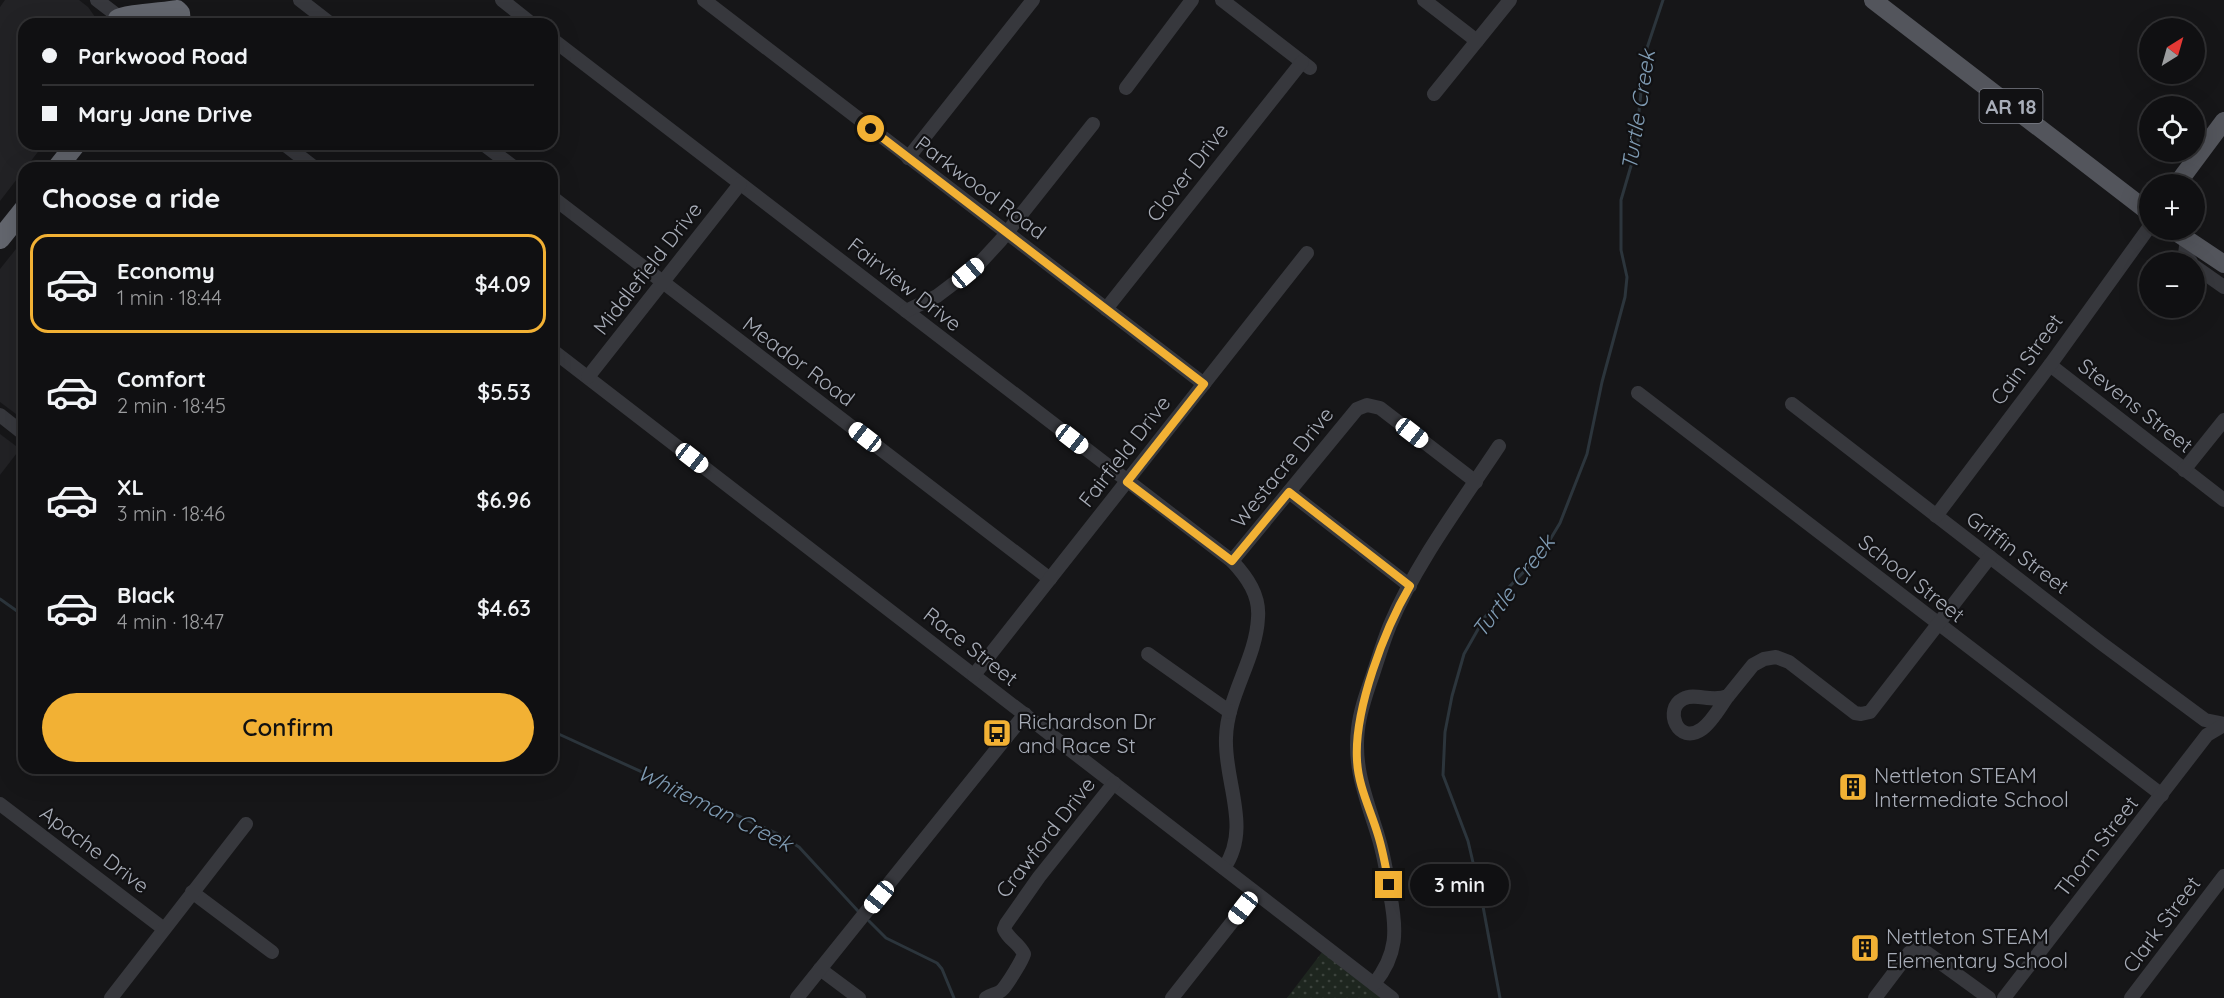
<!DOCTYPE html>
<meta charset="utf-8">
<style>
body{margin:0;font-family:Quicksand,sans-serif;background:#1e1e20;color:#f1f3f6;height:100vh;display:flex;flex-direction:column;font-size:22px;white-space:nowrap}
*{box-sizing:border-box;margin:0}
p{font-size:20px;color:#9c9d9f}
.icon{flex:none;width:33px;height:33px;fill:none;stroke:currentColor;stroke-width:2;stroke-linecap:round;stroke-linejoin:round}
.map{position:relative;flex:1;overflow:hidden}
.sheet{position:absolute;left:18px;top:162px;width:540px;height:612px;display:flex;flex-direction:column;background:#101012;border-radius:18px;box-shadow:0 6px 24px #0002,0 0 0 2px #303032}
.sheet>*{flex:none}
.hud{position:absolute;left:18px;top:18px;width:540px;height:132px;border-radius:18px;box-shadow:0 6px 24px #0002,0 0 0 2px #303032;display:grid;align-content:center;height:132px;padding:0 24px;background:#101012}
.needle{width:39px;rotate:37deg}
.buttons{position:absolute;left:2139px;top:18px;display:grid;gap:12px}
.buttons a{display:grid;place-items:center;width:66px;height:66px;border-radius:50%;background:#101012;box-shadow:0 6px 24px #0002,0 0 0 2px #303032;font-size:30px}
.end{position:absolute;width:27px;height:27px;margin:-14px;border:8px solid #f2b134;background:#111;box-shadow:0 0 0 3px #111}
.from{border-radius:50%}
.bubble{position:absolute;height:42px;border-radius:21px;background:#101012;box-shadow:0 6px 24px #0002,0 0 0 2px #303032;font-size:20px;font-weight:600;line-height:42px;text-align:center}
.car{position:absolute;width:18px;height:36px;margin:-18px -9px;border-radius:8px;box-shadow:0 0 4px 2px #0007;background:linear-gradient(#fff 24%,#345 0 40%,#fff 0 76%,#345 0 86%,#fff 0)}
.hud b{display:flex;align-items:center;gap:21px;height:57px;font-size:22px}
.hud b+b{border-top:2px solid #303032}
.hud i{width:15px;height:15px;background:#f1f3f6}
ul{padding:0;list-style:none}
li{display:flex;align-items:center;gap:18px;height:99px;margin:0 12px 9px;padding:0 12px;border:3px solid transparent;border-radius:18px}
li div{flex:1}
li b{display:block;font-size:22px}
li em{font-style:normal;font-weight:600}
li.on{border-color:#f2b134}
li>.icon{width:54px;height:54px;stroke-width:1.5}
h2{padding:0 24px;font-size:27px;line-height:72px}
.action{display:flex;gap:12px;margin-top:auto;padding:12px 24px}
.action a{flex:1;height:69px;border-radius:36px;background:#f2b134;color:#111;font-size:24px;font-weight:600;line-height:69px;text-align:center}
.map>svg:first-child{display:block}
</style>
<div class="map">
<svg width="2224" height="998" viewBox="0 0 2224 998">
<defs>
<pattern id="park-dots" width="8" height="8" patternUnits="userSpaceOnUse" patternTransform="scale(1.5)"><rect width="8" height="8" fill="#1e261f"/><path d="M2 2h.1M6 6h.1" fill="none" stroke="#3c433d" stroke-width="1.8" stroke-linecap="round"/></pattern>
</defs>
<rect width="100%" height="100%" fill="#161618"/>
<g fill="#222225">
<path d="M 5,0 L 79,0 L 88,7 L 100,24 L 24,24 L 24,144 L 44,144 L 0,201 L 0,7 Z"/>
<path d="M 24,239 L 24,412 L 20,417 L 0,402 L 0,269 Z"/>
<path d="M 0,434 L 20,449 L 0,475 Z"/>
</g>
<path fill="url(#park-dots)" d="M 1326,947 L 1392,998 L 1287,998 Z"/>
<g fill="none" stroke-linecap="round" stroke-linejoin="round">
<g stroke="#2c353c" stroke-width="3">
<path d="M 0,599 L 24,616"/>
<path d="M 552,731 L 776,833 L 799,847 L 858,911"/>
<path d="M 869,921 L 886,938 L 937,963 L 942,969 L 954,998"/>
<path d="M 1500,998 L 1482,901 L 1468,841 L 1443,775 L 1445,732 L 1452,696 L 1464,654 L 1485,617 L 1510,586 L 1542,553 L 1560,523 L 1587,454 L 1602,382 L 1625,297 L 1627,277 L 1621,250 L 1621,200 L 1638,142 L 1639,111 L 1645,54 L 1663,0"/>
</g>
<g stroke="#37383d" stroke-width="14">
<path d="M 97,0 L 127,23"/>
<path d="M 300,0 L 331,24"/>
<path d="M 502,0 L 532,24"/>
<path d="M 704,0 L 1204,384"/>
<path d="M 1222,0 L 1310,68"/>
<path d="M 1424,0 L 1477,41"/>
<path d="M 552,39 L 1232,561 C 1247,577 1260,595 1258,618 C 1256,659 1227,696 1226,738 C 1224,782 1252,828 1224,868"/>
<path d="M 1126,88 L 1192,0"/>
<path d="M 1434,94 L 1510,0"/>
<path d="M 284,144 L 315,168"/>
<path d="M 483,144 L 515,168"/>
<path d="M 908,158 L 1033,0"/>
<path d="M 552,197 L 1050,579"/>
<path d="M 2187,239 L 2185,254 L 2191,262"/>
<path d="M 2194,266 L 2224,287"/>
<path d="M 1106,309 L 1302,62"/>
<path d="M 906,311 L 937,296 L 978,265 L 1001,240 L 1093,124"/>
<path d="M 552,350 L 1392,998"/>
<path d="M 2050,365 L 2224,500"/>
<path d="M 588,377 L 740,184"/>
<path d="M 1638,393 L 2162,795"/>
<path d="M 1792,404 L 2101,643 L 2205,720 L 2224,724"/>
<path d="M 0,415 L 24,434"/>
<path d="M 2184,470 L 2224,420"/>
<path d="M 1289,492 L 1410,586"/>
<path d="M 1936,516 L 2050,365 L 2150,226"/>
<path d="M 1232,561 L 1357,409 L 1367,405 L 1380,408 L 1476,482"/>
<path d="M 1148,654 L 1230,712"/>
<path d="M 974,675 L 1307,253"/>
<path d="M 1728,696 L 1753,665 L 1764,659 L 1776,657 L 1789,662 L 1855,713 L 1861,714 L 1870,712 L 1990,557"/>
<path d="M 1728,696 C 1720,707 1712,722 1702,729 C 1678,746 1663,709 1683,699 C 1695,692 1712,703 1728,696 Z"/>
<path d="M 0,804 L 164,929"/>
<path d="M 192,892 L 272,952"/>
<path d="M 820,969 L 859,998"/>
<path d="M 1374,984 C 1398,954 1397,930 1390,894 C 1387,874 1384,855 1378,836 C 1367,800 1353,768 1358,729 C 1360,711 1366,694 1372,677 C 1378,659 1383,642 1390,625 C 1416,563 1462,502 1499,446"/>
<path d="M 111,998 L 246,824"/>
<path d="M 797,998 L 1025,714"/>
<path d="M 986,998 C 991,994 999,994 1003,989 C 1008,983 1022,961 1024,954 C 1019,943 1009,940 1004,929 L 1006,924 L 1039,877 L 1114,783"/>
<path d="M 1172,998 L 1255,893"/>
<path d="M 1875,998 L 1909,953 L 1917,948 L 1923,950 L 1989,998"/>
<path d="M 2004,998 L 2207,735 L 2224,725"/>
<path d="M 2131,998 L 2224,876"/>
</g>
<g stroke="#53555c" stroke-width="18">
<path d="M 1873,0 L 2150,213"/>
<path d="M 2177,184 L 2224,121"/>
<path d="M 2173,230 L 2224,264"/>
</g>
<g stroke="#63666e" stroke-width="20">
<path d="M 119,24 L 118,19 C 123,15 165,12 177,10 L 180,13 L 181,24"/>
<path d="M 57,168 L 76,144"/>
<path d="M 0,239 L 24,209"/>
</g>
</g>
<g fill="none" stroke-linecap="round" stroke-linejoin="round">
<path stroke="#f2b134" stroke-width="8" d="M 871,129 L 1204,384 L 1127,482 L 1232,561 L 1289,492 L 1410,586 C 1384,630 1354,710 1357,760 C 1358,786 1371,811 1378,835 C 1383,851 1386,868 1389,885"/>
</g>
<defs>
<g id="bus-square" transform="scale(1.5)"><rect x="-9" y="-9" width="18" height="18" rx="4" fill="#f2b134" stroke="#111113"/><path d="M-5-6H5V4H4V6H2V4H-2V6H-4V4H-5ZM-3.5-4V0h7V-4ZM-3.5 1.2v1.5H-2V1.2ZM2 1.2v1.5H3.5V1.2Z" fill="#111"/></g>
<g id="building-square" transform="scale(1.5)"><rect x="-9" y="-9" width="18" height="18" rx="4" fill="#f2b134" stroke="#111113"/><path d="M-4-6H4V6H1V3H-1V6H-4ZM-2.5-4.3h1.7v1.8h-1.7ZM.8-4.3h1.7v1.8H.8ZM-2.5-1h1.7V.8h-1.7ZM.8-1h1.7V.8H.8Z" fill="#111"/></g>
</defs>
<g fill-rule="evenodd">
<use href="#bus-square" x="997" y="733"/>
<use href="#building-square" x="1853" y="787"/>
<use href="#building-square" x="1865" y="948"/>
</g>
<g text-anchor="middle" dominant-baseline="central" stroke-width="4.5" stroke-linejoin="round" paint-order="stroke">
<rect fill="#111113" stroke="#7b7e86" stroke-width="1.5" x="1979.5" y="89" width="63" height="34" rx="4.5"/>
<g font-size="20" font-weight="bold" fill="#a8adb8">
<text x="2011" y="106">AR 18</text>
</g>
<g font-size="21" fill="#a8adb8" stroke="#111113">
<text transform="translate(1187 172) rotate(-52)">Clover Drive</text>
<text transform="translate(981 187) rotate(37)">Parkwood Road</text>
<text transform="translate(647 268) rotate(-52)">Middlefield Drive</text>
<text transform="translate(905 284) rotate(38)">Fairview Drive</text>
<text transform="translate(2026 359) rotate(-54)">Cain Street</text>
<text transform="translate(799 361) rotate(37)">Meador Road</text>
<text transform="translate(2136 405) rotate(38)">Stevens Street</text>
<text transform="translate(1124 451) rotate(-52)">Fairfield Drive</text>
<text transform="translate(1282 467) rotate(-51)">Westacre Drive</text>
<text transform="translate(2018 552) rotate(37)">Griffin Street</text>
<text transform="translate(1912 578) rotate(38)">School Street</text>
<text transform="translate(971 646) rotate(38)">Race Street</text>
<text transform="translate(1045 837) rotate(-52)">Crawford Drive</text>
<text transform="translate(2096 846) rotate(-52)">Thorn Street</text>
<text transform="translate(95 849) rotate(37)">Apache Drive</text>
<text transform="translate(2161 924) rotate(-53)">Clark Street</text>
</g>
<g font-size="21" fill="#a8adb8" stroke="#111113" text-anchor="start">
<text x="1018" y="721">Richardson Dr<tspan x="1018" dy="24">and Race St</tspan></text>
<text x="1874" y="775">Nettleton STEAM<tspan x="1874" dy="24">Intermediate School</tspan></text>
<text x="1886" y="936">Nettleton STEAM<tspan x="1886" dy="24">Elementary School</tspan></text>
</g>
<g font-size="22" font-style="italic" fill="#7f9bb3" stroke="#111113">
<text transform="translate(1638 110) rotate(-81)">Turtle Creek</text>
<text transform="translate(1513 586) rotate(-53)">Turtle Creek</text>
<text transform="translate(715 808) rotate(26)">Whiteman Creek</text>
</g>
</g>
</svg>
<div class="buttons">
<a><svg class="needle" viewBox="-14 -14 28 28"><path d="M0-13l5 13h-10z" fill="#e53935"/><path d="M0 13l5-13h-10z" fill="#9c9d9f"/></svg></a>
<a><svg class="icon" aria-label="locate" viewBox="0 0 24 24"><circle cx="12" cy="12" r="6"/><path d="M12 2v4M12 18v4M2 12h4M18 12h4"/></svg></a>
<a>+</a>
<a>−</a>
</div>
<i class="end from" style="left:871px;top:129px"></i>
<i class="end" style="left:1389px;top:885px"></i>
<div class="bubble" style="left:1410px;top:864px;width:99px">3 min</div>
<i class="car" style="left:968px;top:273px;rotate:50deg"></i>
<i class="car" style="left:1412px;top:433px;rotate:128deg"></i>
<i class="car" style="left:865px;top:437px;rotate:308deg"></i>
<i class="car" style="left:1072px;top:439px;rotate:128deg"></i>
<i class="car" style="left:692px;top:458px;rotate:128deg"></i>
<i class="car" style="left:879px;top:897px;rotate:219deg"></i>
<i class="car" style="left:1243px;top:908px;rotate:218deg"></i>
<div class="hud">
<b><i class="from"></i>Parkwood Road</b>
<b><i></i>Mary Jane Drive</b>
</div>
<section class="sheet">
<h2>Choose a ride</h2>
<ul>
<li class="on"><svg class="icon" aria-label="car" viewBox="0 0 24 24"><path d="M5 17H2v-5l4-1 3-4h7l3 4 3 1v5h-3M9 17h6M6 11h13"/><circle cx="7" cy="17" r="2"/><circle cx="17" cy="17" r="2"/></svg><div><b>Economy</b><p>1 min · 18:44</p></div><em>$4.09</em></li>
<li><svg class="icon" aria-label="car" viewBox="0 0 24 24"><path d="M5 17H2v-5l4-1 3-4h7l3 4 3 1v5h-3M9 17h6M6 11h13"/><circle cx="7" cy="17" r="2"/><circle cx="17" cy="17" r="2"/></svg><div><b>Comfort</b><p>2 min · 18:45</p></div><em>$5.53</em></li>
<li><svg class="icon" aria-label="car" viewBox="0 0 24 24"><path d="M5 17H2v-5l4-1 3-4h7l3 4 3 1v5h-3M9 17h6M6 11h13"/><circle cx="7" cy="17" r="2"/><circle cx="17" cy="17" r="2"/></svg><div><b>XL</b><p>3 min · 18:46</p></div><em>$6.96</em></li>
<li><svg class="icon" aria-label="car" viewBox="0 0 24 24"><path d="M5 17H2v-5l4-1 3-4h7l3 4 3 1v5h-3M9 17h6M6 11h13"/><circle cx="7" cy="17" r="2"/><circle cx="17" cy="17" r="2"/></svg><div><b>Black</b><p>4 min · 18:47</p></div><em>$4.63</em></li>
</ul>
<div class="action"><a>Confirm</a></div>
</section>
</div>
